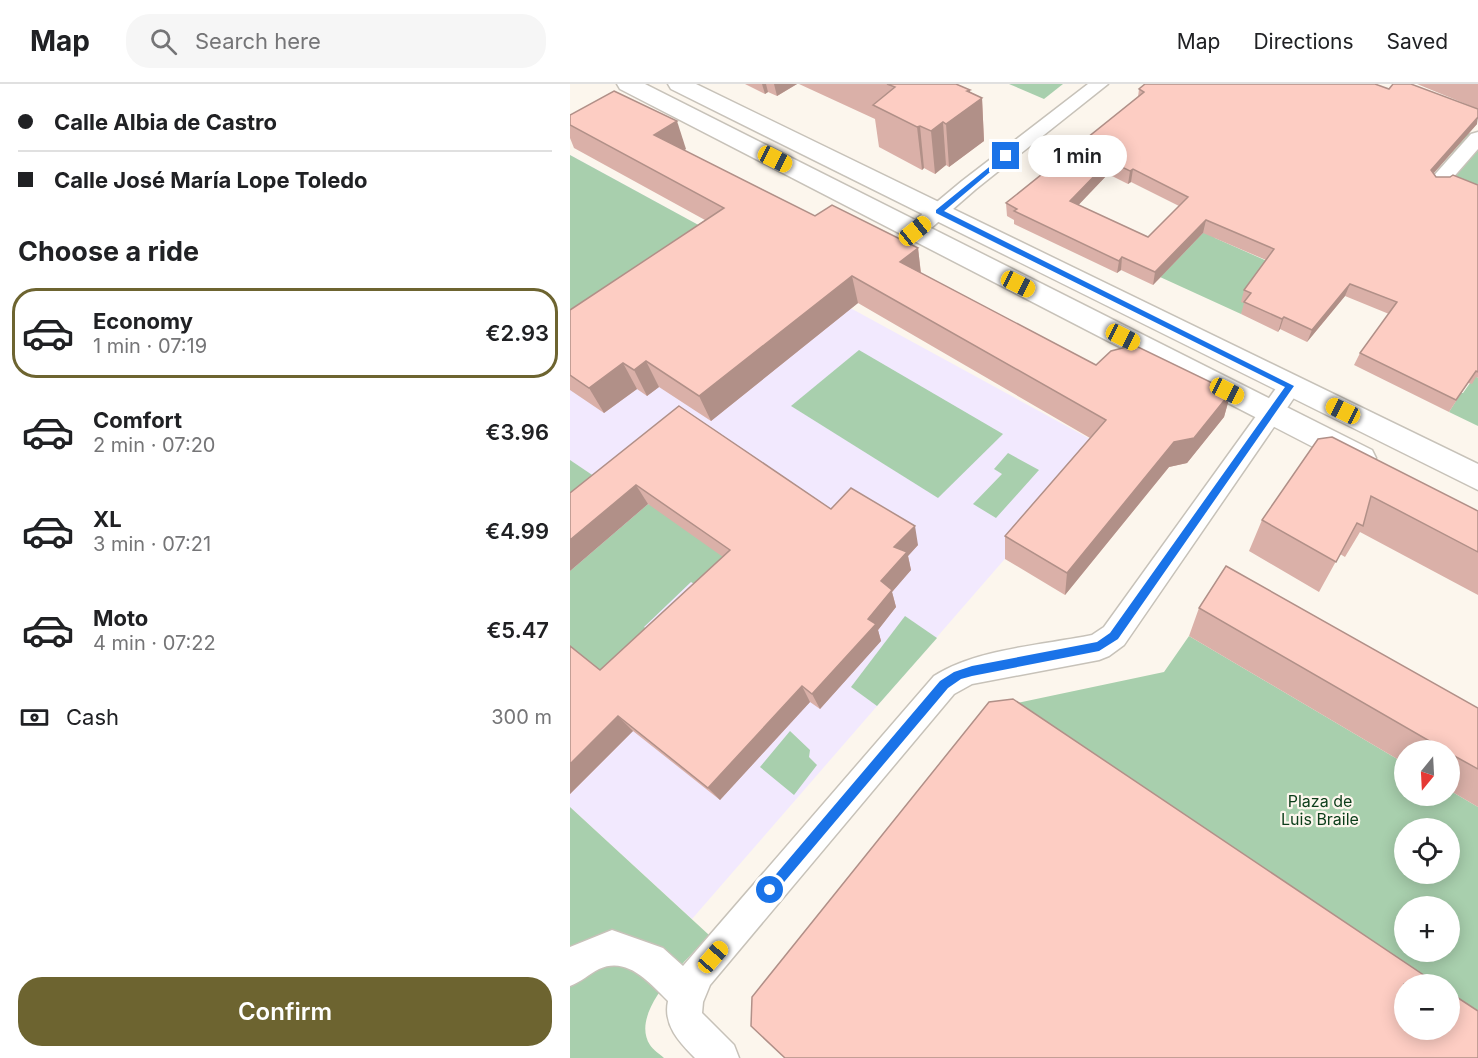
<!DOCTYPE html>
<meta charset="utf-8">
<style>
body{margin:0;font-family:Inter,sans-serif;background:#f6f6f6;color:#202124;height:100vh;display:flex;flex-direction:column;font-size:22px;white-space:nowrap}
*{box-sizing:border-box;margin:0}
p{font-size:20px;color:#757577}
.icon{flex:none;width:33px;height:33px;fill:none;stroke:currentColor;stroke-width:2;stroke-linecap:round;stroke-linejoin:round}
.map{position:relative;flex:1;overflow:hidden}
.side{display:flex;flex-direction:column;background:#fff;width:570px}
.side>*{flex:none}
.hud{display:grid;align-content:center;height:132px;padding:0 18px;background:#fff}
.needle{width:39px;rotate:198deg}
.controls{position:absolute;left:824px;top:656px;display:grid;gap:12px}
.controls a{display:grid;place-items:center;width:66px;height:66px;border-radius:50%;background:#fff;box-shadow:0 3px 15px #0003;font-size:30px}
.end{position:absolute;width:27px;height:27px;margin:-14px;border:8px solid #1a73e8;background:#fff;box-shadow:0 0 0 3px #fff}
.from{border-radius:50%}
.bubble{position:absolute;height:42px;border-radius:21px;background:#fff;box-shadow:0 3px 15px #0003;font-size:20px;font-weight:600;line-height:42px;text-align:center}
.car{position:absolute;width:18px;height:36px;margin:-18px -9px;border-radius:8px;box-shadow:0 0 4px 2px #0007;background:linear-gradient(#f5c518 24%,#345 0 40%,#f5c518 0 76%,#345 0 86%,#f5c518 0)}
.hud b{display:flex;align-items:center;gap:21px;height:57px;font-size:22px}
.hud b+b{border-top:2px solid #e0e0e0}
.hud i{width:15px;height:15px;background:#202124}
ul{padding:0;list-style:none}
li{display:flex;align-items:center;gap:18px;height:90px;margin:0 12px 9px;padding:0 6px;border:3px solid transparent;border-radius:24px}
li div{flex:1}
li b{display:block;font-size:22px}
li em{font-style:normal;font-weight:600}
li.on{border-color:#6d6430}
li>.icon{width:54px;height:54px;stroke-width:1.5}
h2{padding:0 18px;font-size:27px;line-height:72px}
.pay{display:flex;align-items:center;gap:15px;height:66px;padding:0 18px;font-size:22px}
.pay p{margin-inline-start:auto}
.primary-button{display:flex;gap:12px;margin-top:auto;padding:12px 18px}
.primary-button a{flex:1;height:69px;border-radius:24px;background:#6d6430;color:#fff;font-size:24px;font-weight:600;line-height:69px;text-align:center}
header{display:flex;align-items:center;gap:36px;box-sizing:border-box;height:84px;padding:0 30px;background:#fff;border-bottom:2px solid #e0e0e0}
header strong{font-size:28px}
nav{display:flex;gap:33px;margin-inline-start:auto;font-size:21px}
.search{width:420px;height:54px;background:#f6f6f6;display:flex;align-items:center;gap:15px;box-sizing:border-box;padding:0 21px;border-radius:24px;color:#757577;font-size:22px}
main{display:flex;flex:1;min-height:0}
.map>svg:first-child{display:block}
</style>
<header>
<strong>Map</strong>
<div class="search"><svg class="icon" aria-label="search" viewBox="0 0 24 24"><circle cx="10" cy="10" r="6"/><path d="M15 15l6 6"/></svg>Search here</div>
<nav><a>Map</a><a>Directions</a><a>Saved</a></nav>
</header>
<main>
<section class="side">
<div class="hud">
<b><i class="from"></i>Calle Albia de Castro</b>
<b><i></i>Calle José María Lope Toledo</b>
</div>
<h2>Choose a ride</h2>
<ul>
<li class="on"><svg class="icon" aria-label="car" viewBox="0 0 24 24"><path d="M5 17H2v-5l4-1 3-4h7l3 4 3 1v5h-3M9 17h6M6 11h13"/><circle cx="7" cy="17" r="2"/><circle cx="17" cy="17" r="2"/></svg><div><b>Economy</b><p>1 min · 07:19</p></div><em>€2.93</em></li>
<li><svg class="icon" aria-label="car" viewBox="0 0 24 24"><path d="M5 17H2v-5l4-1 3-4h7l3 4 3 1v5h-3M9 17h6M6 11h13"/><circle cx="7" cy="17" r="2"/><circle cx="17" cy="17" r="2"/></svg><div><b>Comfort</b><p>2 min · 07:20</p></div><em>€3.96</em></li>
<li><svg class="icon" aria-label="car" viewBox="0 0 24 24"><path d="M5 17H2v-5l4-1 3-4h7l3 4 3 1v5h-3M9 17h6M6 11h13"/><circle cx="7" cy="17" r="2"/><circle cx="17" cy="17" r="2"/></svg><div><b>XL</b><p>3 min · 07:21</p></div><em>€4.99</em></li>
<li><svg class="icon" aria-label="car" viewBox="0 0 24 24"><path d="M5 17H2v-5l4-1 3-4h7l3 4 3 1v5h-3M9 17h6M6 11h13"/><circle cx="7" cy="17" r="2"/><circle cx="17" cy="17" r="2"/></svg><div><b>Moto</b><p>4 min · 07:22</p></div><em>€5.47</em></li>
</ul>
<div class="pay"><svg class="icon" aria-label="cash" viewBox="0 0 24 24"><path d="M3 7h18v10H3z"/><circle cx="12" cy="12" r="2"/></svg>Cash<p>300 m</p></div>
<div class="primary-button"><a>Confirm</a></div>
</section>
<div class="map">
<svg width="908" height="974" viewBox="0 0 908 974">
<rect width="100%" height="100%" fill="#fcf6ed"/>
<path fill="#f2e9fe" d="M 0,71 L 533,362 L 122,835 L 0,723 Z"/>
<g fill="#a8cfad" fill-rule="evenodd">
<path d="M 439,0 L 493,0 L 474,15 Z"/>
<path d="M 899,49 L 908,53 L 908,116 L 858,97 Z"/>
<path d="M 0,71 L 279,223 L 0,264 Z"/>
<path d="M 636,146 L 645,154 L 706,181 L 671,230 L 590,193 Z"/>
<path d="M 289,266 L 433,350 L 368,414 L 221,322 Z"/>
<path d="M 905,292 L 908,294 L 908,342 L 879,328 L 891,309 L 893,309 Z"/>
<path d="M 438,369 L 469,386 L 426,434 L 403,420 L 432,390 L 424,385 Z"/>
<path d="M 0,376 L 43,405 L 0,440 Z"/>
<path d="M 78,420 L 176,444 L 132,505 L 121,498 L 74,543 L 83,550 L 5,622 L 0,565 L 0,487 Z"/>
<path d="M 335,532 L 367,554 L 307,622 L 281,603 Z"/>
<path d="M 619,552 L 834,679 L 834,711 L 879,711 L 879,706 L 908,723 L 908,934 L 879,914 L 879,900 L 858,900 L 443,620 L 594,588 ZM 834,744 L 879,744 L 879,789 L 834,789 ZM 834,822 L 879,822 L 879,867 L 834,867 Z"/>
<path d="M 220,647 L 240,666 L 239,673 L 247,681 L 224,711 L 190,683 Z"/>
<path d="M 0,723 L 139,851 C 119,875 58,927 80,961 C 83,966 90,970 94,974 L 0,974 Z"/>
</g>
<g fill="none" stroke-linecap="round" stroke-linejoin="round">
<g stroke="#c7c2b9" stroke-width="3">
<g id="street">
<path d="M 518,0 L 538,0 L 406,105 L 352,152 L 345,153 L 338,152 L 335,147 L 338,142 L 392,97 Z"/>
<path d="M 908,48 L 908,65 L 874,104 L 860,104 L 857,100 L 860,96 L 901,50 Z"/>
<path d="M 720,293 L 728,296 L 732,302 L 728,308 L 554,561 L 539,572 L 529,576 L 402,600 L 384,610 L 140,901 L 133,918 L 132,929 L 164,961 L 169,974 L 125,974 C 109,958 93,941 98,917 C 79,898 57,872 29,885 C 19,890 11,898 0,902 L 0,863 L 42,846 L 93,864 L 113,882 L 364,592 C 405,565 474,561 522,551 L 534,543 L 712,296 Z"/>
</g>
</g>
<g stroke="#c7c2b9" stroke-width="3">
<g id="secondary">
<path d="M 47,0 L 75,0 L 802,366 L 806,374 L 802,382 L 791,386 L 780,382 L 50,5 Z"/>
<path d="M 98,0 L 126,0 L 908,380 L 908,406 L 101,5 Z"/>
</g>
</g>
<use href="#street" fill="#fff" fill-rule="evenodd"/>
<use href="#secondary" fill="#fff" fill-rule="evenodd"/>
</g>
<g fill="#dab0a8" fill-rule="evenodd">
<path d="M 175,0 L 227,0 L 207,12 L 198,8 L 195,10 Z"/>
<path d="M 229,0 L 386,0 L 400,8 L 412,14 L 414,57 L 379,83 L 376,81 L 365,90 L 354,84 L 352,86 L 309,63 L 305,35 Z"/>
<path d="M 847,0 L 908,0 L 908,25 Z"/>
<path d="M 569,5 L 907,40 L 863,90 L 866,93 L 908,101 L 908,294 L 906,293 L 902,300 L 898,299 L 879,328 L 784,281 L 790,269 L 819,230 L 775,212 L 737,258 L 710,245 L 708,248 L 671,230 L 674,219 L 671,218 L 674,206 L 696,176 L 633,149 L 583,201 L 551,186 L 547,189 L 444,140 L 444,136 L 437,132 L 436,119 L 568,13 ZM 538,90 L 558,100 L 561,98 L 609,122 L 578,153 L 508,121 Z"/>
<path d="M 0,31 L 116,65 L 114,66 L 245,132 L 348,164 L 351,189 L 526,281 L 661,308 L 654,333 L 617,379 L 599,383 L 495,511 L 435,475 L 435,452 L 520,354 L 288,219 L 141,337 L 89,303 L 77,312 L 67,305 L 34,329 L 0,306 L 0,226 L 135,136 L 4,64 L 0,54 Z"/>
<path d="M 109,322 L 261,425 L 348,461 L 338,472 L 341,486 L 322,508 L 326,523 L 308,546 L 311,557 L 250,625 L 240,618 L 150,716 L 63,647 L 0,710 L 0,562 L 30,586 L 153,473 L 78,420 L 0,487 Z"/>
<path d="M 748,355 L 908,427 L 908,511 L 790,448 L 775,473 L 770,470 L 749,508 L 679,467 L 692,436 Z"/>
<path d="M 629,524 L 908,624 L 908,723 L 879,706 L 879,666 L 834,666 L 834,679 L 619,552 Z"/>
</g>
<g fill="#b19088">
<path d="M 192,0 L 196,0 L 198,8 L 195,10 Z"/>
<path d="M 204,0 L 227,0 L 207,12 Z"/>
<path d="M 400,6 L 400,22 L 412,14 L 414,57 L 379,83 L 376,40 L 397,7 Z"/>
<path d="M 908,33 L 907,40 L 855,99 L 861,86 Z"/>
<path d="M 107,37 L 116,65 L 94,78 L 84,51 Z"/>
<path d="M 373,38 L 376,81 L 365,90 L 361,47 Z"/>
<path d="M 350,42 L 354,84 L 352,86 L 347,43 Z"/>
<path d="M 539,77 L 538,90 L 500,130 L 500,117 Z"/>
<path d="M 563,85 L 561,98 L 558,100 L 560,87 Z"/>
<path d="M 636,136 L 633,149 L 583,201 L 585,188 Z"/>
<path d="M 348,164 L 351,191 L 330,178 Z"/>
<path d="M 552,173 L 551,186 L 547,189 L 549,177 Z"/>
<path d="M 282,192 L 288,219 L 141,337 L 129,312 Z"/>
<path d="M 780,200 L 775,212 L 737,258 L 742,246 Z"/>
<path d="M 714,233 L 710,245 L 708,248 L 712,235 Z"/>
<path d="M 76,277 L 89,303 L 77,312 L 64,286 Z"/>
<path d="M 53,279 L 67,305 L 34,329 L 19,304 Z"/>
<path d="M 661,308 L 654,333 L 617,379 L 599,383 L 495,511 L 497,489 L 604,358 Z"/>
<path d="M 66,401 L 78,420 L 0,487 L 0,456 Z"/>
<path d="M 345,442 L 348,461 L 338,472 L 341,486 L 322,508 L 326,523 L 308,546 L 311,557 L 250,625 L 242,610 L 298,535 L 324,463 Z"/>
<path d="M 232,602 L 240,618 L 150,716 L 138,704 Z"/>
<path d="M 48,632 L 63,647 L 0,710 L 0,680 Z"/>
</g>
<g fill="#fdcdc3" stroke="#b19088" stroke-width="1.5" fill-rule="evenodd">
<path d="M 317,0 L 386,0 L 400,6 L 397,7 L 412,14 L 376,40 L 373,38 L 361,47 L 350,42 L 347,43 L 303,21 L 325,3 Z"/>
<path d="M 575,0 L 805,0 L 819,5 L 823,0 L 841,0 L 908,25 L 908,33 L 861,86 L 866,93 L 880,93 L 883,91 L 908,101 L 908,288 L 906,287 L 886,316 L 790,269 L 827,218 L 780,200 L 742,246 L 714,233 L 712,235 L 674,218 L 681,209 L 674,206 L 704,165 L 636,136 L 585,188 L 552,173 L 549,177 L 444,127 L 447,125 L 436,119 L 574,8 L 569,5 ZM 539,77 L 560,87 L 563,85 L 618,113 L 578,153 L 500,117 Z"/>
<path d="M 44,7 L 107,37 L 84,51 L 245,132 L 262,121 L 348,164 L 330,178 L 526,281 L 541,267 L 564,261 L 661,308 L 624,354 L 604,358 L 497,489 L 435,452 L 536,336 L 282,192 L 129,312 L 76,277 L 64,286 L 53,279 L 19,304 L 0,291 L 0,226 L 154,124 L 0,41 L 0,31 Z"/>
<path d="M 109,322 L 261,425 L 281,404 L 345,442 L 324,463 L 337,468 L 311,497 L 322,506 L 298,535 L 306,540 L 242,610 L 232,602 L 138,704 L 48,632 L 0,680 L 0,562 L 30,586 L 160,466 L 66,401 L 0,456 L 0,409 Z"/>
<path d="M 762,353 L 908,427 L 908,468 L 801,412 L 793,442 L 787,439 L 766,478 L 692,436 L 748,355 Z"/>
<path d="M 656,482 L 908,624 L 908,685 L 879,669 L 879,666 L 875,666 L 629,524 Z"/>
<path d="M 443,615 L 867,900 L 834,900 L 834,945 L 879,945 L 879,908 L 908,927 L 908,974 L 215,974 L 181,942 L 182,913 L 419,618 Z"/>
</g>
<path fill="#1a73e8" d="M 434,71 L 439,72 L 374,127 L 724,302 L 548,555 L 529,567 L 402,592 L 391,595 L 378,604 L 204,810 L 200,812 L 194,806 L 196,802 L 370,597 L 384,588 L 402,582 L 527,558 L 540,549 L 715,303 L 366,129 L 366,126 Z"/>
<g text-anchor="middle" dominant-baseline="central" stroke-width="4.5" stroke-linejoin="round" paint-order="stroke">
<g font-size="16" fill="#0b3d19" stroke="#fcf6ed">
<text x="750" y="717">Plaza de<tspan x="750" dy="18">Luis Braile</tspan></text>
</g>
</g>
</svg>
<div class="controls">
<a><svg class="needle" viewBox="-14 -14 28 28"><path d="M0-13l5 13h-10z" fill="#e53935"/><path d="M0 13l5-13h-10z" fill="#757577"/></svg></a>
<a><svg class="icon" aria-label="locate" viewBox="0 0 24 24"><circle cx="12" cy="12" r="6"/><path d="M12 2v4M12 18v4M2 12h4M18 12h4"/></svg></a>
<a>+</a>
<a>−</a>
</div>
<i class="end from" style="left:200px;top:806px"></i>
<i class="end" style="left:436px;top:72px"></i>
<div class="bubble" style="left:458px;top:51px;width:99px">1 min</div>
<i class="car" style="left:205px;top:75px;rotate:117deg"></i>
<i class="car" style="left:345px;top:147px;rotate:51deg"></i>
<i class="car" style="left:448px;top:200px;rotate:117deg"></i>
<i class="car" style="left:553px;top:253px;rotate:117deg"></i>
<i class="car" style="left:657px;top:307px;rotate:117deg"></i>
<i class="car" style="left:773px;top:327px;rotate:296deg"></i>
<i class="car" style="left:143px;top:873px;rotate:41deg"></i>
</div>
</main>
